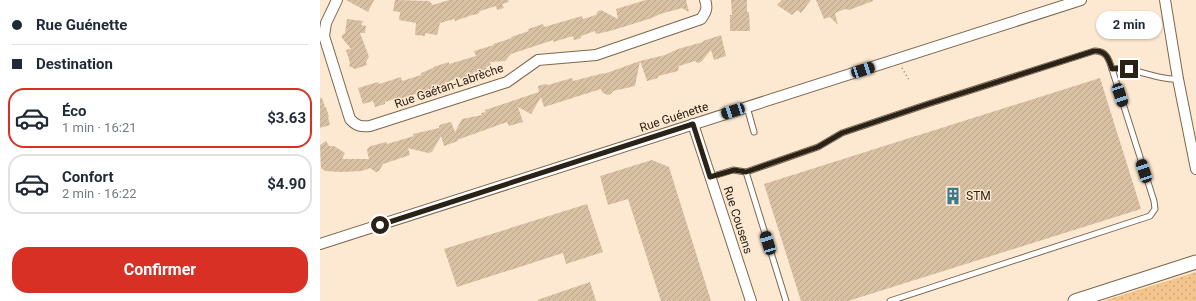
<!DOCTYPE html>
<html lang="fr">
<meta charset="utf-8">
<style>
body{margin:0;font-family:Roboto,sans-serif;background:#f2f2f3;color:#1f2937;height:100vh;display:flex;flex-direction:column;font-size:15px;white-space:nowrap}
*{box-sizing:border-box;margin:0}
p{font-size:13px;color:#747a83}
.icon{flex:none;width:22px;height:22px;fill:none;stroke:currentColor;stroke-width:2;stroke-linecap:round;stroke-linejoin:round}
.map{position:relative;flex:1;overflow:hidden}
.drawer{display:flex;flex-direction:column;background:#fff;width:320px}
.drawer>*{flex:none}
.top-card{display:grid;align-content:center;height:88px;padding:0 12px;background:#fff}
.end{position:absolute;width:18px;height:18px;margin:-9px;border:5px solid #2b2217;background:#fff;box-shadow:0 0 0 2px #fff}
.from{border-radius:50%}
.bubble{position:absolute;height:28px;border-radius:14px;background:#fff;box-shadow:0 1px 3px #0004;font-size:13px;font-weight:700;line-height:28px;text-align:center}
.car{position:absolute;width:12px;height:24px;margin:-12px -6px;border-radius:5px;box-shadow:0 0 3px 1px #0007;background:linear-gradient(#222 24%,#8ab4d8 0 40%,#222 0 76%,#8ab4d8 0 86%,#222 0)}
.top-card b{display:flex;align-items:center;gap:14px;height:38px;font-size:15px}
.top-card b+b{border-top:1px solid #e0e1e3}
.top-card i{width:10px;height:10px;background:#1f2937}
ul{padding:0;list-style:none}
li{display:flex;align-items:center;gap:12px;height:60px;margin:0 8px 6px;padding:0 4px;border:2px solid #e0e1e3;border-radius:16px}
li div{flex:1}
li b{display:block;font-size:15px}
li em{font-style:normal;font-weight:700}
li.current{border-color:#d93025}
li>.icon{width:36px;height:36px;stroke-width:1.5}
.cta{display:flex;gap:8px;margin-top:auto;padding:8px 12px}
.cta a{flex:1;height:46px;border-radius:16px;background:#d93025;color:#fff;font-size:16px;font-weight:700;line-height:46px;text-align:center}
main{display:flex;flex:1;min-height:0}
.map>svg:first-child{display:block}
</style>
<main>
<section class="drawer">
<div class="top-card">
<b><i class="from"></i>Rue Guénette</b>
<b><i></i>Destination</b>
</div>
<ul>
<li class="current"><svg class="icon" aria-label="car" viewBox="0 0 24 24"><path d="M5 17H2v-5l4-1 3-4h7l3 4 3 1v5h-3M9 17h6M6 11h13"/><circle cx="7" cy="17" r="2"/><circle cx="17" cy="17" r="2"/></svg><div><b>Éco</b><p>1 min · 16:21</p></div><em>$3.63</em></li>
<li><svg class="icon" aria-label="car" viewBox="0 0 24 24"><path d="M5 17H2v-5l4-1 3-4h7l3 4 3 1v5h-3M9 17h6M6 11h13"/><circle cx="7" cy="17" r="2"/><circle cx="17" cy="17" r="2"/></svg><div><b>Confort</b><p>2 min · 16:22</p></div><em>$4.90</em></li>
</ul>
<div class="cta"><a>Confirmer</a></div>
</section>
<div class="map">
<svg width="876" height="301" viewBox="0 0 876 301">
<defs>
<pattern id="grass-dots" width="8" height="8" patternUnits="userSpaceOnUse"><rect width="8" height="8" fill="#f3c58d"/><path d="M2 2h.1M6 6h.1" fill="none" stroke="#d0a979" stroke-width="1.8" stroke-linecap="round"/></pattern>
<pattern id="building-hatch" width="6" height="6" patternUnits="userSpaceOnUse"><rect width="6" height="6" fill="#d8c0a3"/><path d="M-1 1l2-2M0 6l6-6M5 7l2-2" fill="none" stroke="#baa58c"/></pattern>
</defs>
<rect width="100%" height="100%" fill="#fde9d1"/>
<path fill="url(#grass-dots)" d="M 876,272 L 876,301 L 783,301 Z"/>
<g fill="url(#building-hatch)">
<path d="M 26,0 L 54,0 L 48,12 Z"/>
<path d="M 75,0 L 109,1 L 113,5 L 129,0 L 188,0 L 189,2 L 182,4 L 184,8 L 177,10 L 176,6 L 160,11 L 158,14 L 152,15 L 135,21 L 134,19 L 120,23 L 117,35 L 105,33 L 105,36 L 95,35 L 96,23 L 79,20 L 80,12 L 73,11 Z"/>
<path d="M 326,0 L 366,0 L 369,12 L 362,8 L 340,14 L 332,18 L 290,31 L 276,34 L 275,31 L 261,36 L 261,38 L 254,40 L 253,36 L 233,42 L 233,40 L 191,54 L 185,61 L 170,62 L 171,65 L 166,67 L 167,69 L 155,72 L 145,78 L 140,79 L 140,77 L 125,83 L 126,84 L 80,99 L 80,97 L 65,102 L 65,104 L 55,107 L 53,101 L 43,104 L 38,88 L 58,82 L 59,84 L 81,77 L 82,81 L 101,75 L 101,73 L 113,68 L 113,67 L 129,62 L 129,64 L 156,56 L 154,51 L 174,45 L 173,44 L 192,38 L 191,37 L 209,31 L 208,29 L 223,24 L 224,27 L 262,16 L 263,19 L 276,15 L 278,11 L 281,10 L 298,19 L 296,9 Z"/>
<path d="M 411,0 L 427,0 L 427,12 L 429,12 L 430,31 L 410,31 L 410,15 L 412,15 Z"/>
<path d="M 462,0 L 491,0 L 481,13 L 477,10 L 472,15 L 457,5 Z"/>
<path d="M 496,0 L 553,0 L 553,1 L 529,10 L 525,9 L 515,13 L 518,25 L 510,17 L 504,19 Z"/>
<path d="M 27,19 L 43,21 L 41,25 L 46,26 L 45,33 L 40,33 L 49,57 L 46,62 L 47,65 L 35,69 L 29,66 L 30,63 L 26,50 L 31,49 L 22,38 L 22,35 L 25,33 Z"/>
<path d="M 401,35 L 406,56 L 394,60 L 391,50 L 381,62 L 378,63 L 375,61 L 359,66 L 358,71 L 338,76 L 338,78 L 327,81 L 320,61 L 345,55 L 358,49 L 383,42 L 383,41 Z"/>
<path d="M 320,61 L 315,86 L 293,91 L 291,94 L 287,95 L 282,92 L 281,89 L 224,107 L 221,97 L 211,114 L 198,107 L 203,122 L 189,126 L 187,122 L 137,140 L 138,141 L 124,146 L 121,136 L 112,152 L 108,153 L 88,148 L 90,155 L 63,164 L 59,171 L 56,172 L 50,168 L 42,171 L 20,172 L 5,171 L 1,168 L 0,145 L 6,141 L 9,146 L 14,146 L 25,153 L 22,159 L 49,159 L 47,150 L 48,148 L 51,146 L 66,142 L 67,144 L 94,136 L 93,134 L 119,128 L 119,126 L 122,124 L 131,122 L 135,132 L 142,119 L 162,115 L 161,113 L 166,112 L 165,110 L 219,92 L 218,86 L 225,84 L 228,85 L 252,78 L 253,81 L 284,73 L 284,74 Z"/>
<path d="M 780,78 L 821,209 L 528,301 L 481,301 L 444,184 Z"/>
<path d="M 0,98 L 2,98 L 5,107 L 6,107 L 9,117 L 8,117 L 10,125 L 0,128 Z"/>
<path d="M 332,160 L 349,167 L 391,301 L 341,301 L 308,199 L 288,205 L 280,176 Z"/>
<path d="M 267,204 L 283,252 L 246,264 L 243,253 L 137,287 L 124,249 Z"/>
<path d="M 270,282 L 276,301 L 218,301 L 217,300 Z"/>
</g>
<g fill="none" stroke-linecap="round" stroke-linejoin="round">
<g stroke="#7d674d" stroke-width="7">
<g id="service">
<path d="M 792,69 C 815,66 836,81 858,79"/>
<path d="M 427,107 L 434,132"/>
<path d="M 426,172 L 466,301"/>
<path d="M 390,177 L 413,170 L 426,172 L 498,147 L 522,133 L 608,104 L 774,51 C 786,50 789,59 792,69 L 834,201 L 835,209 L 830,216 L 570,301"/>
</g>
</g>
<g stroke="#7d674d" stroke-width="12">
<g id="minor">
<path d="M 17,0 L 6,23 L 4,36 L 30,119 C 36,126 41,127 50,126 L 187,82 L 218,60 L 276,55 L 381,19 C 386,12 388,8 385,0"/>
<path d="M 845,0 L 858,79 L 876,169"/>
<path d="M 373,124 L 431,301"/>
<path d="M 0,244 L 761,0"/>
</g>
</g>
<g stroke="#7d674d" stroke-width="15">
<path id="tertiary" d="M 755,301 L 876,262"/>
</g>
<path stroke="#978877" stroke-width="1.5" stroke-dasharray="1 3" stroke-linecap="butt" d="M 582,68 L 589,80"/>
<use href="#service" stroke="#fff" stroke-width="5"/>
<use href="#minor" stroke="#fff" stroke-width="10"/>
<use href="#tertiary" stroke="#fff" stroke-width="13"/>
</g>
<g fill="none" stroke-linecap="round" stroke-linejoin="round">
<path stroke="#2b2217" stroke-width="5" d="M 60,225 L 373,124 L 390,177 L 414,170 L 426,172 L 498,147 L 522,133 L 608,104 L 774,51 C 786,50 789,59 792,69 L 802,68 L 809,69"/>
</g>
<defs>
<g id="building-bare" transform="scale(1.38)"><path d="M-4-6H4V6H1V3H-1V6H-4ZM-2.5-4.3h1.7v1.8h-1.7ZM.8-4.3h1.7v1.8H.8ZM-2.5-1h1.7V.8h-1.7ZM.8-1h1.7V.8H.8Z" fill="#397a8c" stroke="#fde9d1" stroke-width="2.5" paint-order="stroke"/></g>
</defs>
<g fill-rule="evenodd">
<use href="#building-bare" x="633" y="196"/>
</g>
<g text-anchor="middle" dominant-baseline="central" stroke-width="3" stroke-linejoin="round" paint-order="stroke">
<g font-size="12" fill="#2b2217" stroke="#fde9d1">
<text transform="translate(129 86) rotate(-19)">Rue Gaétan-Labrèche</text>
<text transform="translate(354 117) rotate(-18)">Rue Guénette</text>
<text transform="translate(418 220) rotate(72)">Rue Cousens</text>
</g>
<g font-size="12" fill="#2b2217" stroke="#fde9d1" text-anchor="start">
<text x="646" y="196">STM</text>
</g>
</g>
</svg>
<i class="end from" style="left:60px;top:225px"></i>
<i class="end" style="left:809px;top:69px"></i>
<div class="bubble" style="left:776px;top:11px;width:66px">2 min</div>
<i class="car" style="left:543px;top:70px;rotate:72deg"></i>
<i class="car" style="left:800px;top:95px;rotate:162deg"></i>
<i class="car" style="left:413px;top:111px;rotate:252deg"></i>
<i class="car" style="left:824px;top:171px;rotate:342deg"></i>
<i class="car" style="left:448px;top:243px;rotate:343deg"></i>
</div>
</main>
